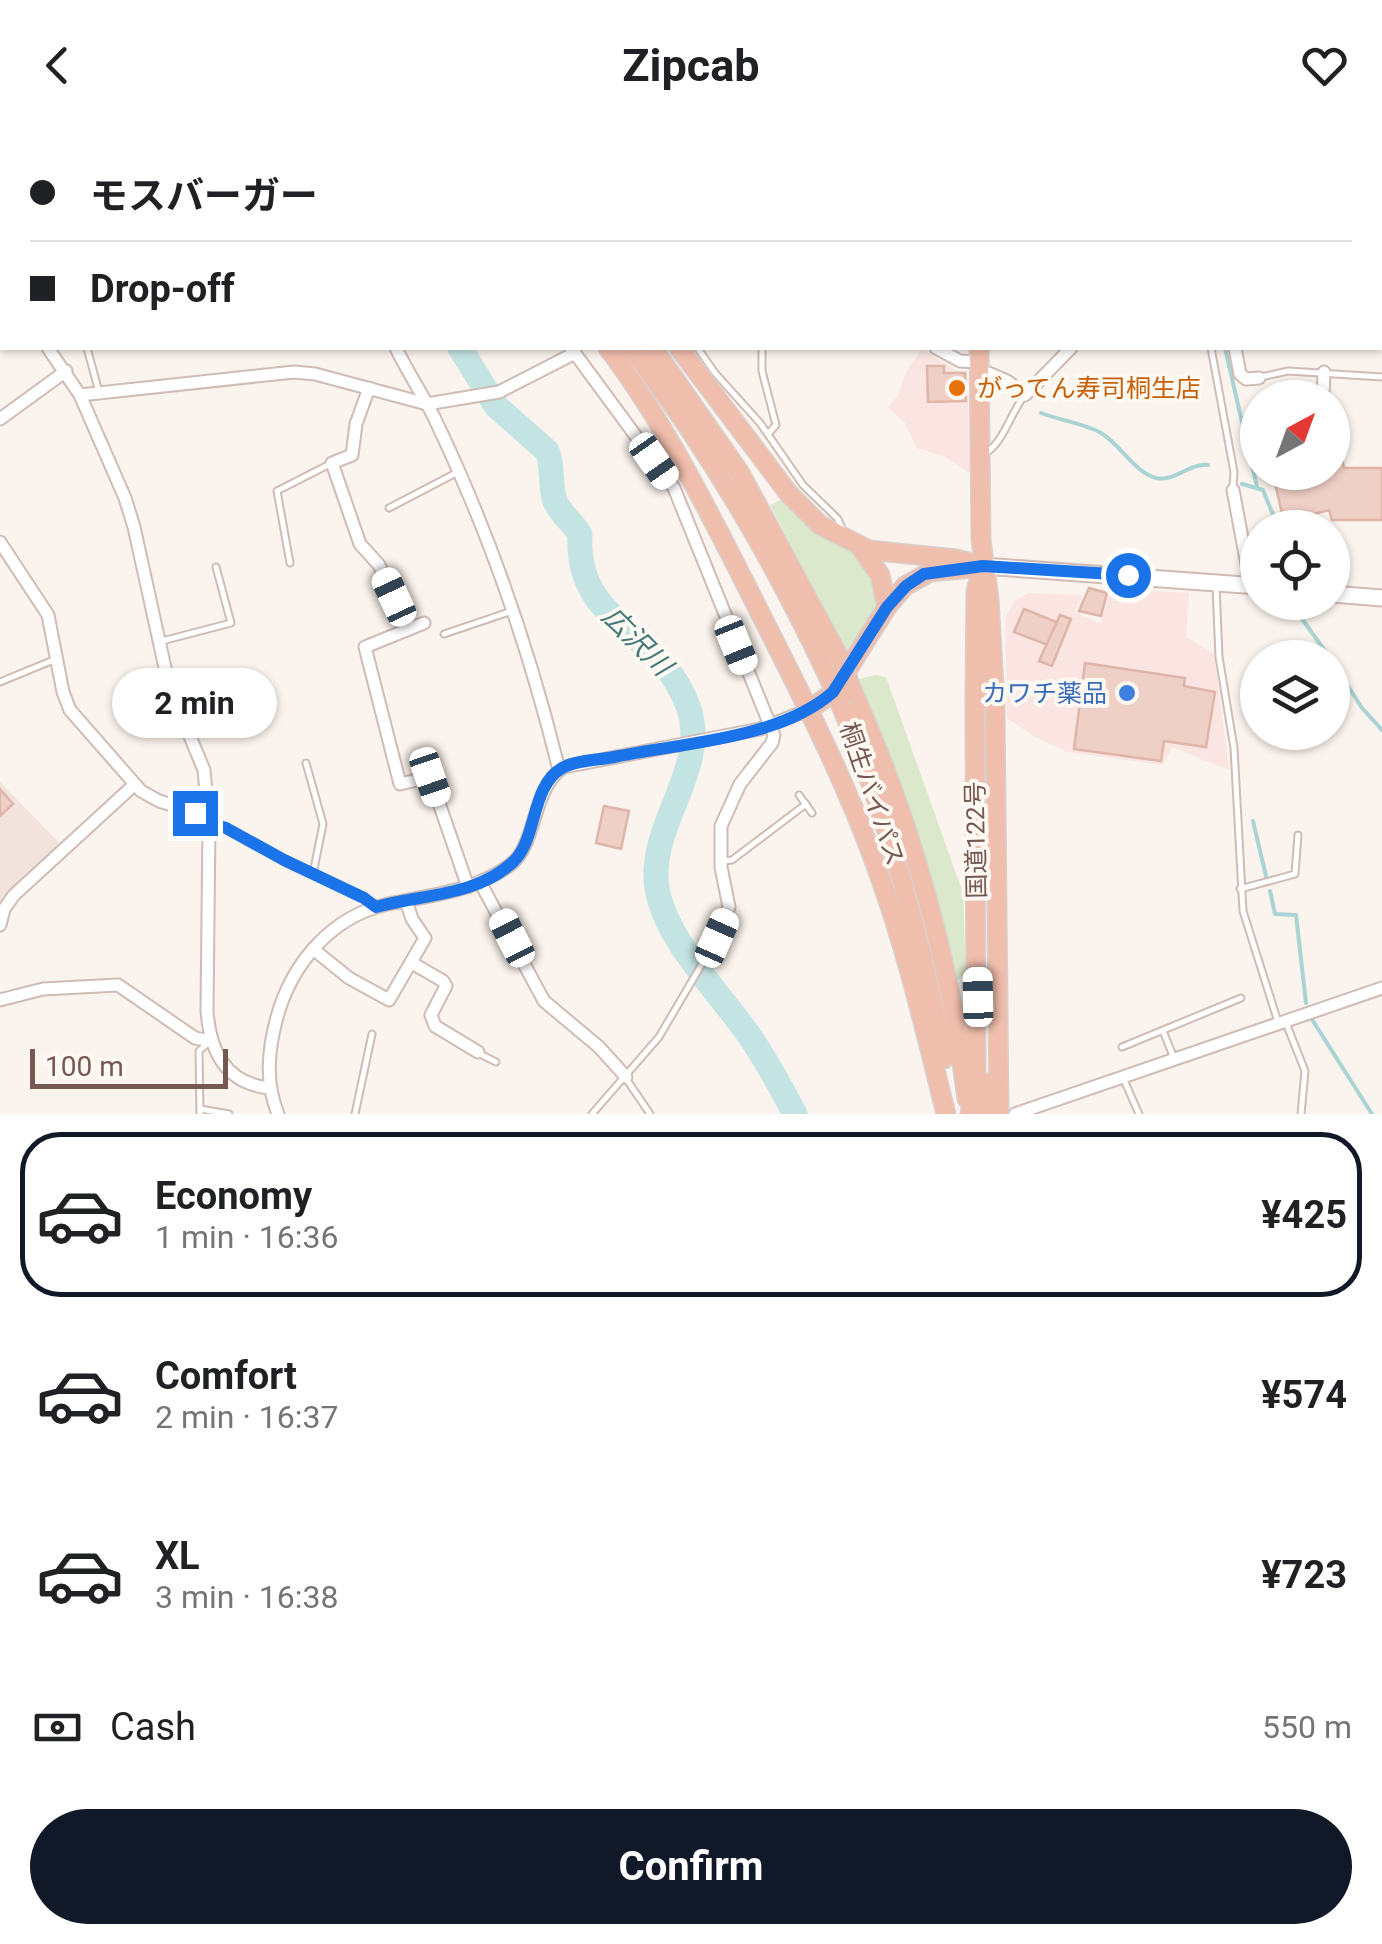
<!DOCTYPE html>
<meta charset="utf-8">
<style>
body{margin:0;font-family:Roboto,"Noto Sans JP",sans-serif;background:#f6f6f6;color:#202124;height:100vh;display:flex;flex-direction:column;font-size:38px;white-space:nowrap}
*{box-sizing:border-box;margin:0}
p{font-size:32px;color:#757577}
.icon{flex:none;width:55px;height:55px;fill:none;stroke:currentColor;stroke-width:2;stroke-linecap:round;stroke-linejoin:round}
.map{position:relative;height:984px;overflow:hidden}
.side{display:flex;flex-direction:column;background:#fff;flex:1}
.side>*{flex:none}
.top-card{position:absolute;left:0px;top:0px;width:1382px;height:220px;box-shadow:0 2px 8px #0004;display:grid;align-content:center;height:220px;padding:0 30px;background:#fff}
.needle{width:65px;rotate:41deg}
.buttons{position:absolute;left:1240px;top:250px;display:grid;gap:20px}
.buttons a{display:grid;place-items:center;width:110px;height:110px;border-radius:50%;background:#fff;box-shadow:0 2px 8px #0004;font-size:50px}
.scale{position:absolute;left:30px;bottom:25px;width:198px;box-sizing:border-box;padding-left:10px;border:5px solid #755851;border-top:0;font-size:28px;line-height:35px;white-space:nowrap;color:#755851;-webkit-text-stroke:8px #fef8f3;paint-order:stroke}
.end{position:absolute;width:45px;height:45px;margin:-22px;border:12px solid #1a73e8;background:#fff;box-shadow:0 0 0 5px #fff}
.from{border-radius:50%}
.bubble{position:absolute;height:70px;border-radius:35px;background:#fff;box-shadow:0 2px 8px #0004;font-size:32px;font-weight:700;line-height:70px;text-align:center}
.car{position:absolute;width:30px;height:60px;margin:-30px -15px;border-radius:12px;box-shadow:0 0 8px 2px #0007;background:linear-gradient(#fff 24%,#345 0 40%,#fff 0 76%,#345 0 86%,#fff 0)}
.top-card b{display:flex;align-items:center;gap:35px;height:95px;font-size:38px}
.top-card b+b{border-top:2px solid #e0e0e0}
.top-card i{width:25px;height:25px;background:#202124}
ul{padding:18px 0 0;list-style:none}
li{display:flex;align-items:center;gap:30px;height:165px;margin:0 20px 15px;padding:0 10px;border:5px solid transparent;border-radius:40px}
li div{flex:1}
li b{display:block;font-size:38px}
li em{font-style:normal;font-weight:700}
li.selected{border-color:#111827}
li>.icon{width:90px;height:90px;stroke-width:1.5}
.pay{display:flex;align-items:center;gap:25px;height:110px;padding:0 30px;font-size:38px}
.pay p{margin-inline-start:auto}
.cta{display:flex;gap:20px;margin-top:auto;padding:20px 30px}
.cta a{flex:1;height:115px;border-radius:60px;background:#111827;color:#fff;font-size:40px;font-weight:700;line-height:115px;text-align:center}
header{display:flex;justify-content:space-between;align-items:center;height:130px;padding:0 30px;background:#fff;font-size:45px;font-weight:700}
.map>svg:first-child{display:block}
</style>
<header><svg class="icon" aria-label="back" viewBox="0 0 24 24"><path d="M15 5l-7 7 7 7"/></svg>Zipcab<svg class="icon" aria-label="heart" viewBox="0 0 24 24"><path d="M12 20l-8-8c-3-5 5-10 8-4 3-6 11-1 8 4z"/></svg></header>
<div class="map">
<svg width="1382" height="984" viewBox="0 0 1382 984">
<rect width="100%" height="100%" fill="#fbf3ed"/>
<path fill="#f2e4dc" d="M 0,652 L 60,714 L 0,772 Z"/>
<g fill="#fae5e2">
<path d="M 922,219 L 956,240 L 967,242 L 971,344 L 943,326 L 917,318 L 905,293 L 888,277 L 898,266 L 907,240 Z"/>
<path d="M 1111,458 L 1189,463 L 1186,507 L 1214,524 L 1229,640 L 1172,617 L 1163,635 L 1068,622 L 1035,607 L 1007,588 L 1005,488 L 1014,471 L 1029,463 L 1083,465 L 1074,482 L 1100,493 Z"/>
</g>
<g fill="#dce8cc">
<path d="M 785,368 C 815,392 887,431 876,476 C 872,492 856,509 847,523 L 770,375 Z"/>
<path d="M 875,545 L 886,547 L 963,763 L 966,842 L 955,853 L 878,600 L 859,549 Z"/>
</g>
<g fill="none" stroke-linecap="round" stroke-linejoin="round">
<g stroke="#aad4d3" stroke-width="4">
<path d="M 845,2 L 847,0"/>
<path d="M 1225,218 L 1257,357"/>
<path d="M 1041,283 C 1059,290 1086,294 1101,303 C 1120,314 1134,342 1156,348 C 1175,352 1189,333 1208,335"/>
<path d="M 1242,354 L 1263,360 L 1274,387"/>
<path d="M 1297,474 L 1300,486 L 1330,528"/>
<path d="M 1332,531 L 1362,578 L 1382,600"/>
<path d="M 1253,691 L 1266,746"/>
<path d="M 1270,761 L 1275,784 L 1296,785 L 1306,873"/>
<path d="M 1313,891 L 1372,984"/>
</g>
<g stroke="#c3e4e2" stroke-width="25">
<path d="M 341,0 L 341,2"/>
<path d="M 460,218 L 496,276 L 547,321 C 554,336 549,355 555,371 C 560,384 574,393 580,405 C 575,496 662,498 689,579 C 708,636 653,691 656,749 C 659,806 723,865 753,911 C 768,934 782,959 795,984"/>
</g>
</g>
<g fill="#eed0c7" stroke="#dfb4a9" stroke-width="2.5">
<path d="M 927,236 L 944,236 L 944,243 L 965,243 L 966,271 L 928,272 Z"/>
<path d="M 1342,327 L 1344,338 L 1382,338 L 1382,390 L 1332,390 L 1329,380 L 1284,392 L 1273,344 L 1332,342 L 1332,329 Z"/>
<path d="M 1089,458 L 1107,463 L 1101,486 L 1079,481 Z"/>
<path d="M 1024,479 L 1059,493 L 1050,516 L 1014,502 Z"/>
<path d="M 1060,485 L 1071,489 L 1052,536 L 1039,531 Z"/>
<path d="M 1085,533 L 1185,548 L 1184,556 L 1215,562 L 1206,617 L 1164,611 L 1161,631 L 1074,619 Z"/>
<path d="M 0,659 L 13,674 L 0,686 Z"/>
<path d="M 604,676 L 629,681 L 621,719 L 596,713 Z"/>
</g>
<g fill="none" stroke-linecap="round" stroke-linejoin="round">
<g stroke="#cfbcb5" stroke-width="9">
<g id="service">
<path d="M 315,0 L 316,2"/>
<path d="M 372,0 L 374,2"/>
<path d="M 1090,0 L 1090,2"/>
<path d="M 1302,2 L 1303,0"/>
<path d="M 0,146 L 2,144"/>
<path d="M 87,218 L 99,262"/>
<path d="M 762,218 L 762,241 L 776,295 L 768,304"/>
<path d="M 1211,218 L 1234,342 L 1233,357"/>
<path d="M 699,220 L 715,243 L 760,293 L 803,355 L 838,389 L 843,401"/>
<path d="M 1261,247 L 1288,241 L 1382,247"/>
<path d="M 987,322 C 1003,312 1011,283 1024,266"/>
<path d="M 389,378 L 456,343"/>
<path d="M 290,433 L 277,361 L 330,334"/>
<path d="M 1216,456 L 1219,527 L 1234,618 L 1243,781 L 1278,892"/>
<path d="M 444,504 L 512,481"/>
<path d="M 162,511 L 231,493 L 216,437"/>
<path d="M 0,552 L 56,529"/>
<path d="M 306,633 L 323,694 L 313,744"/>
<path d="M 799,665 L 812,683"/>
<path d="M 210,693 L 226,698 L 374,775"/>
<path d="M 724,731 L 732,730 L 806,674"/>
<path d="M 1240,759 L 1295,744 L 1298,705"/>
<path d="M 1286,893 L 1305,941 L 1301,984"/>
<path d="M 1163,901 L 1174,928"/>
<path d="M 1122,917 L 1241,868"/>
<path d="M 480,924 L 496,932"/>
<path d="M 627,950 L 650,984"/>
<path d="M 1124,950 L 1139,984"/>
<path d="M 200,979 L 229,984"/>
<path d="M 200,984 L 199,921 L 209,912"/>
<path d="M 355,984 L 372,904"/>
<path d="M 592,984 L 659,907 L 709,822"/>
</g>
</g>
<g stroke="#cfbcb5" stroke-width="15">
<g id="minor">
<path d="M 1153,0 L 1154,2"/>
<path d="M 1363,2 L 1364,0"/>
<path d="M 1380,111 L 1382,111"/>
<path d="M 0,152 L 2,155"/>
<path d="M 48,218 L 80,265 L 125,368 L 134,397 L 169,556 L 204,640 L 209,693 L 207,881 C 210,921 225,953 269,958"/>
<path d="M 396,218 C 407,241 421,262 433,285 C 488,399 529,517 559,640"/>
<path d="M 571,218 L 674,358 L 774,605 L 772,613 L 740,654 L 721,696 L 721,737 L 729,777 L 710,821"/>
<path d="M 936,218 L 960,231 L 979,232"/>
<path d="M 1235,218 L 1240,244 L 1246,249 L 1259,248"/>
<path d="M 979,239 L 1007,251 L 1025,265 L 1071,218"/>
<path d="M 369,258 L 356,294 L 352,325 L 332,333 L 360,414 L 379,435 L 409,499"/>
<path d="M 80,265 L 294,242 L 315,244 L 427,274 L 499,262 L 575,223"/>
<path d="M 1323,268 L 1324,242"/>
<path d="M 0,289 L 66,241"/>
<path d="M 1233,360 L 1248,440 L 1248,455"/>
<path d="M 0,412 L 48,485 L 63,562 L 70,580 L 141,661 L 159,671 L 208,686"/>
<path d="M 424,493 L 365,517 L 400,654 L 430,647 L 468,757"/>
<path d="M 480,752 L 544,871 L 599,917 L 626,947"/>
<path d="M 0,795 L 4,779 L 14,765 L 134,655"/>
<path d="M 313,819 L 349,848 L 389,870 L 425,808 L 412,789 L 406,771"/>
<path d="M 412,833 L 443,851 L 446,856 L 431,885 L 435,896 L 478,922"/>
<path d="M 0,870 L 43,859 L 118,855 L 195,908 L 210,911"/>
<path d="M 278,984 C 265,952 268,920 277,887 C 292,833 332,786 388,774 C 431,765 473,762 510,735 C 538,714 531,658 564,637 L 760,599 L 808,580"/>
<path d="M 1015,984 L 1382,858"/>
</g>
</g>
<g stroke="#cfbcb5" stroke-width="18">
<path id="tertiary" d="M 543,2 L 543,0"/>
</g>
<g stroke="#d2bbb3" stroke-width="19">
<g id="secondary">
<path d="M 983,436 L 1258,456"/>
<path d="M 1332,464 L 1382,468"/>
</g>
</g>
<g stroke="#d8d0ce" stroke-width="21">
<g id="trunk">
<path d="M 424,0 L 427,2"/>
<path d="M 451,0 L 454,2"/>
<path d="M 473,0 L 475,2"/>
<path d="M 975,0 L 975,2"/>
<path d="M 608,218 C 664,292 707,378 749,461 C 794,551 842,641 876,736 C 906,817 925,900 946,984"/>
<path d="M 631,218 C 710,320 773,429 828,546"/>
<path d="M 653,218 L 740,343 L 840,529"/>
<path d="M 679,218 L 789,364 L 820,395 L 869,420 L 956,429 L 983,436"/>
<path d="M 979,218 L 981,410 L 989,469 L 995,574 L 999,984"/>
<path d="M 861,418 L 880,445 L 887,477"/>
<path d="M 853,562 C 910,689 950,829 967,969"/>
<path d="M 842,578 C 889,691 921,809 944,929"/>
<path d="M 808,580 L 833,563 L 887,477 L 905,456 L 930,442 L 972,438"/>
<path d="M 970,984 L 976,945 L 975,566 L 976,461 L 981,442"/>
<path d="M 985,984 L 991,952"/>
</g>
</g>
<use href="#service" stroke="#fff" stroke-width="5"/>
<use href="#minor" stroke="#fff" stroke-width="11"/>
<use href="#tertiary" stroke="#fff" stroke-width="14"/>
<use href="#secondary" stroke="#fff" stroke-width="15"/>
<use href="#trunk" stroke="#f0beac" stroke-width="18"/>
<g stroke="#d8d0ce" stroke-width="21" stroke-linecap="butt">
<g id="trunk-bridge">
<path d="M 840,529 L 853,562"/>
<path d="M 828,546 L 842,578"/>
</g>
</g>
<use href="#trunk-bridge" stroke="#f0beac" stroke-width="18"/>
</g>
<g fill="none" stroke-linecap="round" stroke-linejoin="round">
<path stroke="#1a73e8" stroke-width="12" d="M 195,683 L 208,686 L 209,693 L 226,698 L 284,730 L 364,768 L 376,777 C 422,764 475,767 513,732 C 538,709 530,657 562,638 C 576,630 599,630 614,627 C 682,613 780,609 833,562 L 887,477 L 906,456 L 924,444 L 983,436 L 1128,445"/>
</g>
<circle fill="#e8710a" stroke="#fef8f3" stroke-width="4" cx="957" cy="258" r="10"/>
<circle fill="#3f7fe0" stroke="#fef8f3" stroke-width="4" cx="1127" cy="563" r="10"/>
<g text-anchor="middle" dominant-baseline="central" stroke-width="8" stroke-linejoin="round" paint-order="stroke">
<g font-size="25" fill="#c56008" stroke="#fef8f3" text-anchor="start">
<text x="977" y="258">がってん寿司桐生店</text>
</g>
<g font-size="25" fill="#366cbe" stroke="#fef8f3" text-anchor="end">
<text x="1107" y="563">カワチ薬品</text>
</g>
<g font-size="25" fill="#755851" stroke="#fef8f3">
<text transform="translate(872 664) rotate(71)">桐生バイパス</text>
<text transform="translate(976 710) rotate(-91)">国道122号</text>
</g>
<g font-size="28" font-style="italic" fill="#467877" stroke="#fef8f3">
<text transform="translate(637 511) rotate(45)">広沢川</text>
</g>
</g>
</svg>
<div class="buttons">
<a><svg class="needle" viewBox="-14 -14 28 28"><path d="M0-13l5 13h-10z" fill="#e53935"/><path d="M0 13l5-13h-10z" fill="#757577"/></svg></a>
<a><svg class="icon" aria-label="locate" viewBox="0 0 24 24"><circle cx="12" cy="12" r="6"/><path d="M12 2v4M12 18v4M2 12h4M18 12h4"/></svg></a>
<a><svg class="icon" aria-label="layers" viewBox="0 0 24 24"><path d="M12 4l9 5-9 5-9-5zM3 14l9 5 9-5"/></svg></a>
</div>
<div class="scale">100 m</div>
<i class="end from" style="left:1128px;top:445px"></i>
<i class="end" style="left:195px;top:683px"></i>
<div class="bubble" style="left:112px;top:538px;width:165px">2 min</div>
<i class="car" style="left:654px;top:331px;rotate:145deg"></i>
<i class="car" style="left:394px;top:467px;rotate:335deg"></i>
<i class="car" style="left:736px;top:515px;rotate:158deg"></i>
<i class="car" style="left:430px;top:647px;rotate:161deg"></i>
<i class="car" style="left:512px;top:808px;rotate:333deg"></i>
<i class="car" style="left:717px;top:808px;rotate:24deg"></i>
<i class="car" style="left:978px;top:867px;rotate:359deg"></i>
<div class="top-card">
<b><i class="from"></i>モスバーガー</b>
<b><i></i>Drop-off</b>
</div>
</div>
<section class="side">
<ul>
<li class="selected"><svg class="icon" aria-label="car" viewBox="0 0 24 24"><path d="M5 17H2v-5l4-1 3-4h7l3 4 3 1v5h-3M9 17h6M6 11h13"/><circle cx="7" cy="17" r="2"/><circle cx="17" cy="17" r="2"/></svg><div><b>Economy</b><p>1 min · 16:36</p></div><em>¥425</em></li>
<li><svg class="icon" aria-label="car" viewBox="0 0 24 24"><path d="M5 17H2v-5l4-1 3-4h7l3 4 3 1v5h-3M9 17h6M6 11h13"/><circle cx="7" cy="17" r="2"/><circle cx="17" cy="17" r="2"/></svg><div><b>Comfort</b><p>2 min · 16:37</p></div><em>¥574</em></li>
<li><svg class="icon" aria-label="car" viewBox="0 0 24 24"><path d="M5 17H2v-5l4-1 3-4h7l3 4 3 1v5h-3M9 17h6M6 11h13"/><circle cx="7" cy="17" r="2"/><circle cx="17" cy="17" r="2"/></svg><div><b>XL</b><p>3 min · 16:38</p></div><em>¥723</em></li>
</ul>
<div class="pay"><svg class="icon" aria-label="cash" viewBox="0 0 24 24"><path d="M3 7h18v10H3z"/><circle cx="12" cy="12" r="2"/></svg>Cash<p>550 m</p></div>
<div class="cta"><a>Confirm</a></div>
</section>
